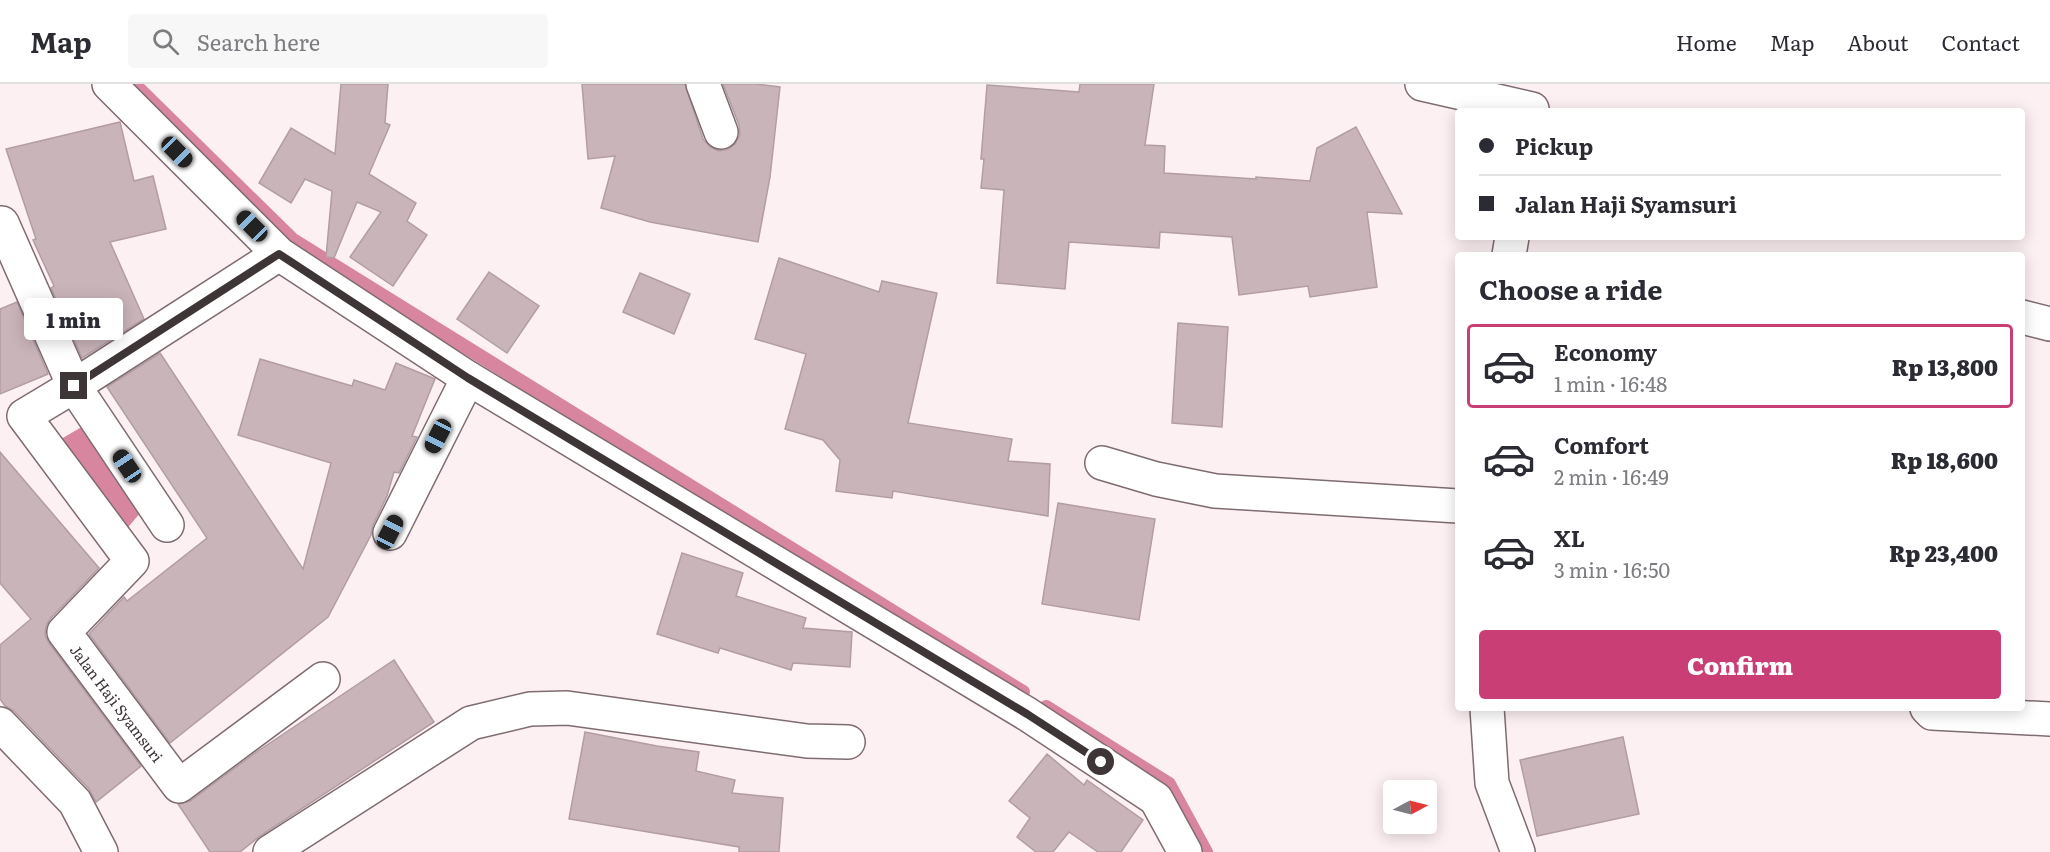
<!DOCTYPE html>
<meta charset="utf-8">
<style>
body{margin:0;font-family:Literata,serif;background:#f7f7f7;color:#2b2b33;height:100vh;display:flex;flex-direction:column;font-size:22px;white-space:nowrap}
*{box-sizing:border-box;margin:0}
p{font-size:20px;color:#7c7c81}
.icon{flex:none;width:33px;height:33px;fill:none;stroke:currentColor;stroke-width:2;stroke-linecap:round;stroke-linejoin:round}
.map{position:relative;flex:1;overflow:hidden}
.details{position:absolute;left:1455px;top:168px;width:570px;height:459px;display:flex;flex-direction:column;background:#fff;border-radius:6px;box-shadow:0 3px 15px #0003}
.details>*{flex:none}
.guide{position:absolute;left:1455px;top:24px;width:570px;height:132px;border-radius:6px;box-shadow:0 3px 15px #0003;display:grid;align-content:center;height:132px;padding:0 24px;background:#fff}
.needle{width:39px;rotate:83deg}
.fabs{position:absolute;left:1383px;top:696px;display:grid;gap:12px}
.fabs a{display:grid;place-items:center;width:54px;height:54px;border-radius:6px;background:#fff;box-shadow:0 3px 15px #0003;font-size:30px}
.end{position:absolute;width:27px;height:27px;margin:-14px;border:8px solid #3e3537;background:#fff;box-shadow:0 0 0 3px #fff}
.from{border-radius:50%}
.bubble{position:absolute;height:42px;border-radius:6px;background:#fff;box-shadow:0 3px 15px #0003;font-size:20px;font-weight:800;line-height:42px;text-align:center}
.car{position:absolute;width:18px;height:36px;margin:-18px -9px;border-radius:8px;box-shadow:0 0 4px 2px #0007;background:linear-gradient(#222 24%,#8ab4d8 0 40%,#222 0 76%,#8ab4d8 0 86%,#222 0)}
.guide b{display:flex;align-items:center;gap:21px;height:57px;font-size:22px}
.guide b+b{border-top:2px solid #e1e1e2}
.guide i{width:15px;height:15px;background:#2b2b33}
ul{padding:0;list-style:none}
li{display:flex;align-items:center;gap:18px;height:84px;margin:0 12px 9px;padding:0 12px;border:3px solid transparent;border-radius:6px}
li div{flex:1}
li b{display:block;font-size:22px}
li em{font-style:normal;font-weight:800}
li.current{border-color:#c93e75}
li>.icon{width:54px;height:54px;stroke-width:1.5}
h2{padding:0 24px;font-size:27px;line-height:72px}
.primary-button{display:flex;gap:12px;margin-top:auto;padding:12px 24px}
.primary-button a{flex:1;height:69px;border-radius:6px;background:#c93e75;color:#fff;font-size:24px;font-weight:800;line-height:69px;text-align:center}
header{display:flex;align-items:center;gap:36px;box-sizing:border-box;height:84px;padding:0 30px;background:#fff;border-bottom:2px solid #e1e1e2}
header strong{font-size:28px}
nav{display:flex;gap:33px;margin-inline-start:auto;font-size:21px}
.search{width:420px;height:54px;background:#f7f7f7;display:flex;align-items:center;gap:15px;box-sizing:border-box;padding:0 21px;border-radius:6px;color:#7c7c81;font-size:22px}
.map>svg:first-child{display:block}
</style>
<header>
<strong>Map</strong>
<div class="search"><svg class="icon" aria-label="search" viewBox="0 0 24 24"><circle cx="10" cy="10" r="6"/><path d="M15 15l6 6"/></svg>Search here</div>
<nav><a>Home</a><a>Map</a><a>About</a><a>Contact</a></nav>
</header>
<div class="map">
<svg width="2050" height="768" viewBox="0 0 2050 768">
<rect width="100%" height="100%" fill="#fdf0f3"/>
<path fill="#d8869f" d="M 85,341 L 141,428 L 124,448 L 56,358 Z"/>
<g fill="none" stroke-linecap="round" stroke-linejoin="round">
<g stroke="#d8869f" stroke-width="14">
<path d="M 134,0 L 293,156 L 1023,608"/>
<path d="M 1046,623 L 1169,700 L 1206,768"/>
</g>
</g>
<g fill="#c9b4b9" stroke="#b29da3" stroke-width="1.5">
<path d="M 341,0 L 388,0 L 385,39 L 390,41 L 369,90 L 416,119 L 407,137 L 427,151 L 393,202 L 350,173 L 381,128 L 357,118 L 334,174 L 326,173 L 332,107 L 305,95 L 291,119 L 259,99 L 291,44 L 335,70 Z"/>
<path d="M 582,0 L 685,0 L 703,55 L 710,63 L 719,67 L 728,65 L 735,60 L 740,50 L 739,41 L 723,0 L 756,0 L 780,3 L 770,93 L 758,158 L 650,138 L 601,124 L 615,72 L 588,75 Z"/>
<path d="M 1080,0 L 1154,0 L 1145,61 L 1165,62 L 1164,89 L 1256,95 L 1256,93 L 1310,97 L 1317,64 L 1356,43 L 1402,130 L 1367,128 L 1377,203 L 1310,213 L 1308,202 L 1239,211 L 1232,153 L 1160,148 L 1159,164 L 1069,158 L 1065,205 L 997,199 L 1004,106 L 981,104 L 984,75 L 981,75 L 987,1 L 1079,8 Z"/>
<path d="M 120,38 L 134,97 L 153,92 L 166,145 L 110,158 L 144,235 L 82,274 L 51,204 L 54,202 L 33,156 L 36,155 L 6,65 Z"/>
<path d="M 779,174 L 879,208 L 882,197 L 937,209 L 908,339 L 1012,355 L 1008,377 L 1050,380 L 1048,432 L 893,407 L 892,414 L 836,407 L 840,376 L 823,356 L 785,345 L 806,270 L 755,255 Z"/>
<path d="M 489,188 L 539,222 L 507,269 L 457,235 Z"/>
<path d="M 640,189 L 690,210 L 674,250 L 623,228 Z"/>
<path d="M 17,218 L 48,290 L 0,310 L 0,225 Z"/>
<path d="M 1178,239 L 1228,243 L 1222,343 L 1172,339 Z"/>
<path d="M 160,269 L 303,485 L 331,379 L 238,351 L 260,275 L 352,302 L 354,296 L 385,306 L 396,279 L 435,295 L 412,352 L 417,353 L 399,389 L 394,388 L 387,412 L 373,441 L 371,451 L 328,533 L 170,659 L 89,550 L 124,513 L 127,517 L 207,454 L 107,303 Z"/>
<path d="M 0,368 L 99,484 L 50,535 L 46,542 L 45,551 L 49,559 L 141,682 L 96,718 L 89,705 L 14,627 L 5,622 L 0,615 L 0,561 L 31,535 L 0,499 Z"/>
<path d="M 1058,419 L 1155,435 L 1139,536 L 1042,520 Z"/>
<path d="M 682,469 L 743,489 L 736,512 L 806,534 L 803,544 L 852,548 L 850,583 L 793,579 L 791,586 L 720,564 L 718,569 L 657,550 Z"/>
<path d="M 394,576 L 434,638 L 260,752 L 240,768 L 210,768 L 178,720 L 190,717 L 255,669 Z"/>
<path d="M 585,648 L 657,662 L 699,668 L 696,687 L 735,696 L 732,709 L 783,714 L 779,768 L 739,768 L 739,763 L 569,735 Z"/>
<path d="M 1623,653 L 1639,730 L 1537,752 L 1520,676 Z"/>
<path d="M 1047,670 L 1084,701 L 1087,696 L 1143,736 L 1121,768 L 1098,768 L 1069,748 L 1053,768 L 1036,768 L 1017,753 L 1030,734 L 1009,717 Z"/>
</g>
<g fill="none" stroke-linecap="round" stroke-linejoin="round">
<g stroke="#7f6c71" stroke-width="36">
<g id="minor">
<path d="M 109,0 L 279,170 L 468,294 L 1027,630 L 1156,715 L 1185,768"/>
<path d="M 703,0 L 721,48"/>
<path d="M 1422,0 L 1532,25"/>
<path d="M 0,139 L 2,139 L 74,302 L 24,332 L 132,477 L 64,548 L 179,702 L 323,595"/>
<path d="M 1509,171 L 1512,153"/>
<path d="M 2022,233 L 2050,240"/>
<path d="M 1102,379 L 1156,395 L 1215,407 L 1458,422"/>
<path d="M 167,441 L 74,302 L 279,170"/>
<path d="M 390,449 L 468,294"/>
<path d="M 1487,624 L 1492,699 L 1518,768"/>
<path d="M 1927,624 L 1932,629 L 2050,635"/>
<path d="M 0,640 L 75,718 L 101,768"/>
<path d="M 270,768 L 471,639 L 530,625 L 567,624 L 807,657 L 848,658"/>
</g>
</g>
<use href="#minor" stroke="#fff" stroke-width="33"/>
</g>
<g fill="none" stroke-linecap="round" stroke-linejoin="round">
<path stroke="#3e3537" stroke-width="8" d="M 74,302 L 279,170 L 468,294 L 1027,630 L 1101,678"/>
</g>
<g text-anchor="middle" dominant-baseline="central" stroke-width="4.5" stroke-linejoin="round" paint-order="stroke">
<g font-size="15" fill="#3e3537" stroke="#fff">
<text transform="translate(117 619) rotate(53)">Jalan Haji Syamsuri</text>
</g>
</g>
</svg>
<div class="fabs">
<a><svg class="needle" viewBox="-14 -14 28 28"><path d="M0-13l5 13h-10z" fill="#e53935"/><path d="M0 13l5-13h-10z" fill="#7c7c81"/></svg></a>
</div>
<i class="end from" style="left:1101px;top:678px"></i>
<i class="end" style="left:74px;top:302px"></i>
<div class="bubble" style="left:24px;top:214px;width:99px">1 min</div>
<i class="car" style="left:177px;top:68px;rotate:135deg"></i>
<i class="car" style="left:252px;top:142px;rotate:315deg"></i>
<i class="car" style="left:438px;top:352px;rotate:207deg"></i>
<i class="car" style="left:127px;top:382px;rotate:326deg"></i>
<i class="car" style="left:390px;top:448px;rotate:27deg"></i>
<div class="guide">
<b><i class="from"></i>Pickup</b>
<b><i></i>Jalan Haji Syamsuri</b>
</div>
<section class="details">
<h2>Choose a ride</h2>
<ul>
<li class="current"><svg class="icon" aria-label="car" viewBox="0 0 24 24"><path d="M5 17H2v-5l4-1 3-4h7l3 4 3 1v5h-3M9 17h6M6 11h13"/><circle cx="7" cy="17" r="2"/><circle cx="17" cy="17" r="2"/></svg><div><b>Economy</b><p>1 min · 16:48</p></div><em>Rp 13,800</em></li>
<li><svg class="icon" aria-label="car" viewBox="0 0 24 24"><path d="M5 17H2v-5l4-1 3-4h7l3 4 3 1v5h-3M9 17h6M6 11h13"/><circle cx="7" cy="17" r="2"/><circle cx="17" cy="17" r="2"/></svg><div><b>Comfort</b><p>2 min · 16:49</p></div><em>Rp 18,600</em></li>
<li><svg class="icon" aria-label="car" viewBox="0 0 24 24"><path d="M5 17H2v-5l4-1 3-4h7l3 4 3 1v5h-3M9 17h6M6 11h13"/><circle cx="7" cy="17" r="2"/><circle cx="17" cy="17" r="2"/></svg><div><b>XL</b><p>3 min · 16:50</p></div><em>Rp 23,400</em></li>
</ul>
<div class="primary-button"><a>Confirm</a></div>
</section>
</div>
